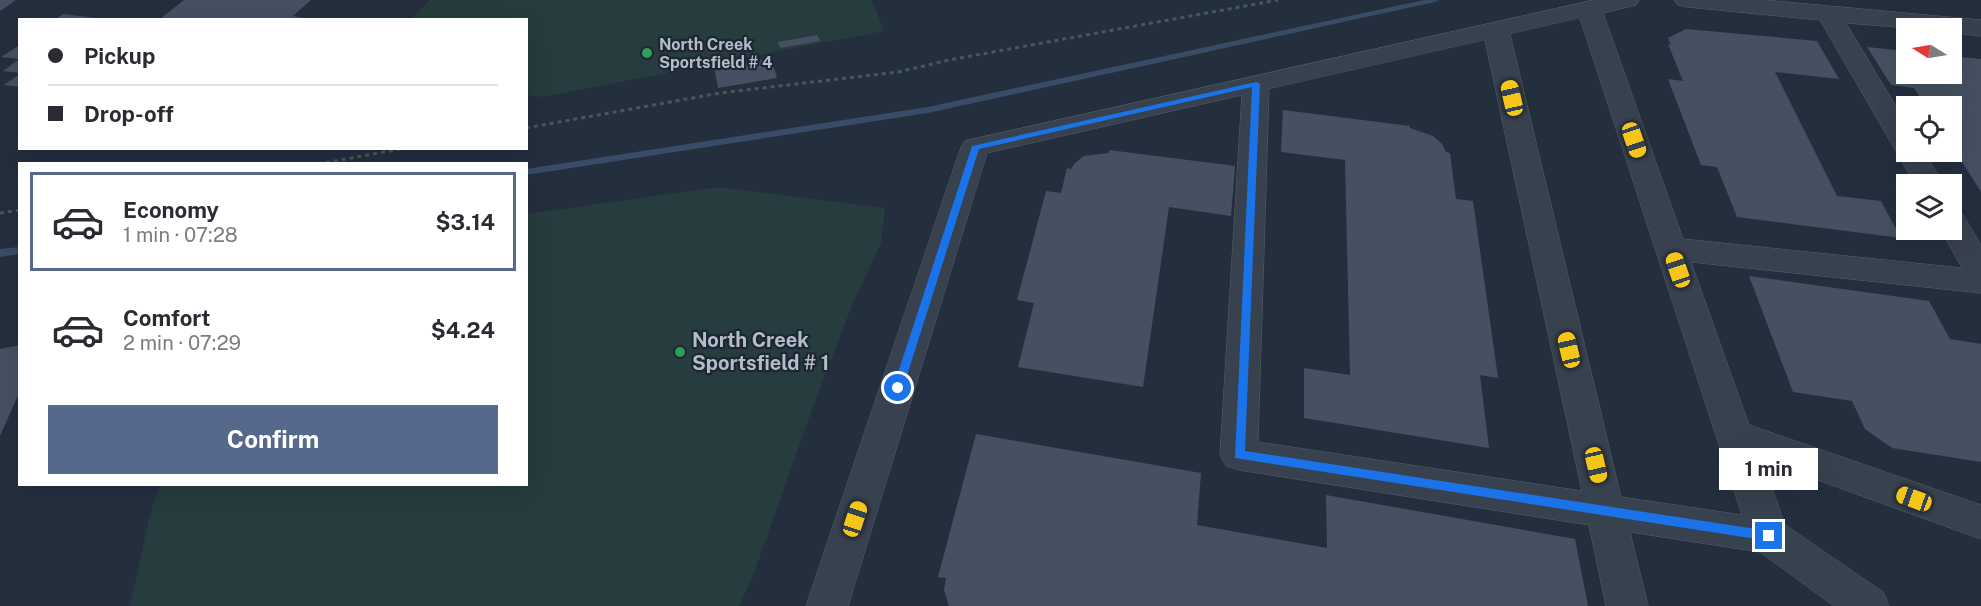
<!DOCTYPE html>
<meta charset="utf-8">
<style>
body{margin:0;font-family:"Public Sans",sans-serif;background:#f2f2f3;color:#2b2b33;height:100vh;display:flex;flex-direction:column;font-size:22px;white-space:nowrap}
*{box-sizing:border-box;margin:0}
p{font-size:20px;color:#7c7c81}
.icon{flex:none;width:33px;height:33px;fill:none;stroke:currentColor;stroke-width:2;stroke-linecap:round;stroke-linejoin:round}
.map{position:relative;flex:1;overflow:hidden}
.side{position:absolute;left:18px;top:162px;width:510px;height:324px;display:flex;flex-direction:column;background:#fff;border-radius:0px;box-shadow:0 6px 24px #0002}
.side>*{flex:none}
.hud{position:absolute;left:18px;top:18px;width:510px;height:132px;border-radius:0px;box-shadow:0 6px 24px #0002;display:grid;align-content:center;height:132px;padding:0 30px;background:#fff}
.needle{width:39px;rotate:281deg}
.fabs{position:absolute;left:1896px;top:18px;display:grid;gap:12px}
.fabs a{display:grid;place-items:center;width:66px;height:66px;border-radius:0px;background:#fff;box-shadow:0 6px 24px #0002;font-size:30px}
.end{position:absolute;width:27px;height:27px;margin:-14px;border:8px solid #1a73e8;background:#fff;box-shadow:0 0 0 3px #fff}
.from{border-radius:50%}
.bubble{position:absolute;height:42px;border-radius:0px;background:#fff;box-shadow:0 6px 24px #0002;font-size:20px;font-weight:700;line-height:42px;text-align:center}
.car{position:absolute;width:18px;height:36px;margin:-18px -9px;border-radius:8px;box-shadow:0 0 4px 2px #0007;background:linear-gradient(#f5c518 24%,#345 0 40%,#f5c518 0 76%,#345 0 86%,#f5c518 0)}
.hud b{display:flex;align-items:center;gap:21px;height:57px;font-size:22px}
.hud b+b{border-top:2px solid #e1e1e2}
.hud i{width:15px;height:15px;background:#2b2b33}
ul{padding:10px 0 0;list-style:none}
li{display:flex;align-items:center;gap:18px;height:99px;margin:0 12px 9px;padding:0 18px;border:3px solid transparent;border-radius:0px}
li div{flex:1}
li b{display:block;font-size:22px}
li em{font-style:normal;font-weight:700}
li.active{border-color:#56698c}
li>.icon{width:54px;height:54px;stroke-width:1.5}
.action{display:flex;gap:12px;margin-top:auto;padding:12px 30px}
.action a{flex:1;height:69px;border-radius:0px;background:#56698c;color:#fff;font-size:24px;font-weight:700;line-height:69px;text-align:center}
.map>svg:first-child{display:block}
</style>
<div class="map">
<svg width="1981" height="606" viewBox="0 0 1981 606">
<rect width="100%" height="100%" fill="#242f3e"/>
<g fill="#263c3f">
<path d="M 430,0 L 872,0 L 884,31 L 542,97 L 527,95 L 526,20 L 410,20 Z"/>
<path d="M 719,187 L 885,208 L 881,243 L 853,303 L 815,401 L 754,573 L 739,606 L 130,606 L 151,511 L 160,485 L 526,484 L 527,214 Z"/>
</g>
<g fill="none" stroke-linecap="round" stroke-linejoin="round">
<g fill="#394c67" fill-rule="evenodd">
<path d="M 1424,0 L 1439,0 L 1435,2 L 928,113 L 526,175 L 526,169 L 928,107 Z"/>
<path d="M 20,247 L 20,254 L 0,257 L 0,249 Z"/>
</g>
</g>
<g fill="#455162">
<path d="M 0,0 L 16,0 L 0,11 Z"/>
<path d="M 184,0 L 311,0 L 293,16 L 304,18 L 302,20 L 159,20 Z"/>
<path d="M 63,14 L 96,18 L 96,20 L 55,20 Z"/>
<path d="M 1686,29 L 1817,41 L 1839,79 L 1775,72 L 1837,196 L 1881,201 L 1901,238 L 1737,217 L 1717,167 L 1701,165 L 1668,79 L 1683,81 L 1668,44 L 1671,45 L 1668,38 Z"/>
<path d="M 817,35 L 820,41 L 780,48 L 778,42 Z"/>
<path d="M 20,45 L 20,73 L 3,71 L 19,59 L 1,57 Z"/>
<path d="M 1867,47 L 1906,51 L 1906,74 L 1952,74 L 1952,56 L 1981,59 L 1981,192 L 1952,146 L 1952,106 L 1926,106 L 1914,88 L 1891,85 Z"/>
<path d="M 771,58 L 777,78 L 718,88 L 714,67 Z"/>
<path d="M 20,74 L 20,87 L 4,85 Z"/>
<path d="M 1283,110 L 1410,126 L 1410,128 L 1433,136 L 1442,144 L 1446,152 L 1450,153 L 1456,199 L 1473,201 L 1498,378 L 1480,375 L 1489,448 L 1304,418 L 1304,368 L 1350,375 L 1345,160 L 1281,152 Z"/>
<path d="M 1109,150 L 1235,166 L 1231,216 L 1169,207 L 1143,387 L 1018,367 L 1034,303 L 1017,300 L 1046,191 L 1061,193 L 1067,168 L 1071,169 L 1075,163 L 1084,156 L 1109,153 Z"/>
<path d="M 1749,276 L 1929,301 L 1950,339 L 1981,344 L 1981,462 L 1892,448 L 1865,429 L 1852,401 L 1793,392 Z"/>
<path d="M 20,345 L 20,391 L 0,436 L 0,349 Z"/>
<path d="M 976,434 L 1201,473 L 1197,525 L 1327,548 L 1326,495 L 1575,539 L 1588,606 L 949,606 L 944,590 L 946,578 L 938,577 Z"/>
</g>
<g fill="none" stroke-linecap="round" stroke-linejoin="round">
<g stroke="#565f6c" stroke-width="1">
<g id="minor">
<path d="M 1594,0 L 1639,0 L 1636,5 L 1603,13 L 1683,239 L 1962,268 L 1941,230 L 1952,230 L 1952,212 L 1963,215 L 1981,245 L 1981,293 L 1691,262 L 1749,425 L 1981,505 L 1981,539 L 1762,460 L 1785,525 L 1883,592 L 1889,606 L 1834,606 L 1760,552 L 1630,532 L 1648,606 L 1606,606 L 1589,525 L 1239,470 L 1226,466 L 1220,455 L 1242,95 L 987,153 L 848,606 L 806,606 L 961,147 L 965,141 ZM 1580,18 L 1742,515 L 1621,497 L 1510,34 ZM 1485,40 L 1582,491 L 1258,442 L 1269,89 Z"/>
<path d="M 1675,0 L 1764,0 L 1981,20 L 1981,36 L 1952,33 L 1952,28 L 1908,28 L 1846,23 L 1906,123 L 1906,152 L 1924,152 L 1943,184 L 1915,184 L 1820,20 L 1687,7 L 1678,5 Z"/>
</g>
</g>
<g stroke="#44595c" stroke-width="3" stroke-dasharray="4 4" stroke-linecap="butt">
<path d="M 526,128 L 720,93 L 898,72 L 949,60 L 1278,0"/>
<path d="M 318,164 L 406,148"/>
<path d="M 0,213 L 20,210"/>
</g>
<use href="#minor" fill="#38414e" fill-rule="evenodd"/>
</g>
<path fill="#1a73e8" d="M 1256,82 L 1260,84 L 1245,451 L 1769,531 L 1775,536 L 1773,540 L 1769,541 L 1235,458 L 1252,87 L 979,149 L 903,388 L 901,391 L 894,391 L 893,388 L 972,146 Z"/>
<g fill="#2e9e5b" stroke="#1d2633" stroke-width="2">
<circle cx="647" cy="53" r="6"/>
<circle cx="680" cy="352" r="6"/>
</g>
<g text-anchor="middle" dominant-baseline="central" stroke-width="4.5" stroke-linejoin="round" paint-order="stroke">
<g font-size="16" font-weight="bold" fill="#b4bcc9" stroke="#1d2633" text-anchor="start">
<text x="659" y="44">North Creek<tspan x="659" dy="18">Sportsfield # 4</tspan></text>
</g>
<g font-size="20" font-weight="bold" fill="#b4bcc9" stroke="#1d2633" text-anchor="start">
<text x="692" y="340">North Creek<tspan x="692" dy="23">Sportsfield # 1</tspan></text>
</g>
</g>
</svg>
<div class="fabs">
<a><svg class="needle" viewBox="-14 -14 28 28"><path d="M0-13l5 13h-10z" fill="#e53935"/><path d="M0 13l5-13h-10z" fill="#7c7c81"/></svg></a>
<a><svg class="icon" aria-label="locate" viewBox="0 0 24 24"><circle cx="12" cy="12" r="6"/><path d="M12 2v4M12 18v4M2 12h4M18 12h4"/></svg></a>
<a><svg class="icon" aria-label="layers" viewBox="0 0 24 24"><path d="M12 4l9 5-9 5-9-5zM3 14l9 5 9-5"/></svg></a>
</div>
<i class="end from" style="left:898px;top:388px"></i>
<i class="end" style="left:1769px;top:536px"></i>
<div class="bubble" style="left:1719px;top:448px;width:99px">1 min</div>
<i class="car" style="left:1512px;top:98px;rotate:347deg"></i>
<i class="car" style="left:1634px;top:140px;rotate:161deg"></i>
<i class="car" style="left:1678px;top:270px;rotate:341deg"></i>
<i class="car" style="left:1569px;top:350px;rotate:347deg"></i>
<i class="car" style="left:1596px;top:465px;rotate:167deg"></i>
<i class="car" style="left:1914px;top:499px;rotate:290deg"></i>
<i class="car" style="left:855px;top:519px;rotate:18deg"></i>
<div class="hud">
<b><i class="from"></i>Pickup</b>
<b><i></i>Drop-off</b>
</div>
<section class="side">
<ul>
<li class="active"><svg class="icon" aria-label="car" viewBox="0 0 24 24"><path d="M5 17H2v-5l4-1 3-4h7l3 4 3 1v5h-3M9 17h6M6 11h13"/><circle cx="7" cy="17" r="2"/><circle cx="17" cy="17" r="2"/></svg><div><b>Economy</b><p>1 min · 07:28</p></div><em>$3.14</em></li>
<li><svg class="icon" aria-label="car" viewBox="0 0 24 24"><path d="M5 17H2v-5l4-1 3-4h7l3 4 3 1v5h-3M9 17h6M6 11h13"/><circle cx="7" cy="17" r="2"/><circle cx="17" cy="17" r="2"/></svg><div><b>Comfort</b><p>2 min · 07:29</p></div><em>$4.24</em></li>
</ul>
<div class="action"><a>Confirm</a></div>
</section>
</div>
